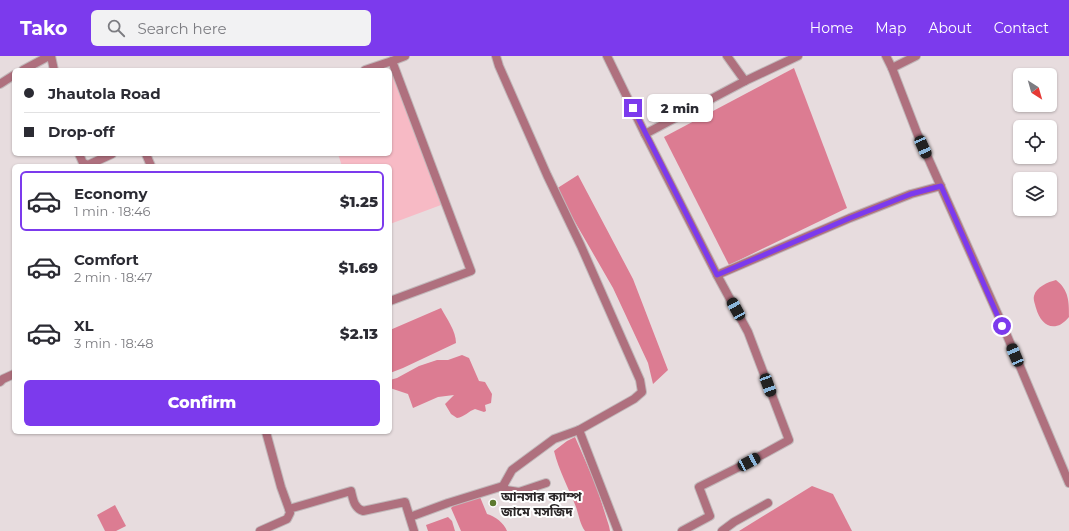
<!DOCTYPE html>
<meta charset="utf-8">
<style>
body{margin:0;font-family:Montserrat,"Noto Sans Bengali",sans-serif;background:#f2f2f3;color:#2b2b33;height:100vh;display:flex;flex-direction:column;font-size:15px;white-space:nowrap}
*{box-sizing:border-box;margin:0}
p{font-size:13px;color:#7c7c81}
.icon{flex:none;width:22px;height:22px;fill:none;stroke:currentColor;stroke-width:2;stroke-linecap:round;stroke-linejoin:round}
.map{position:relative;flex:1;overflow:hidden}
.details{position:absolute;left:12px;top:108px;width:380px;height:270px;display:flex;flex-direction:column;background:#fff;border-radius:6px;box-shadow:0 1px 3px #0004}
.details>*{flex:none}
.guide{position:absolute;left:12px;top:12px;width:380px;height:88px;border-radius:6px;box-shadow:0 1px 3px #0004;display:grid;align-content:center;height:88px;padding:0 12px;background:#fff}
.needle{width:26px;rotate:143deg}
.controls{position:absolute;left:1013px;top:12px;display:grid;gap:8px}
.controls a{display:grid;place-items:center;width:44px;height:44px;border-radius:6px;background:#fff;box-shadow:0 1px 3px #0004;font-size:20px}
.end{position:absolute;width:18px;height:18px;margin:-9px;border:5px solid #7c3aed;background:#fff;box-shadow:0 0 0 2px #fff}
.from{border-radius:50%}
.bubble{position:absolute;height:28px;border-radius:6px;background:#fff;box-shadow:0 1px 3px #0004;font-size:13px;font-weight:800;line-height:28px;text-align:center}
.car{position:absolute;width:12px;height:24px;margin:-12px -6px;border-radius:5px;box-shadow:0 0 3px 1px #0007;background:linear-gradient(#222 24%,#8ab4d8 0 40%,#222 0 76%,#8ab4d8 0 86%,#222 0)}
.guide b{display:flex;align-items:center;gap:14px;height:38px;font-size:15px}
.guide b+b{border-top:1px solid #e1e1e2}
.guide i{width:10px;height:10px;background:#2b2b33}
ul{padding:7px 0 0;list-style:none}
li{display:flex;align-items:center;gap:12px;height:60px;margin:0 8px 6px;padding:0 4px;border:2px solid transparent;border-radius:6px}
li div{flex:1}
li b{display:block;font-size:15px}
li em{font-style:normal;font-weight:800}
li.selected{border-color:#7c3aed}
li>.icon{width:36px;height:36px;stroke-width:1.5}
.action{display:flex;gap:8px;margin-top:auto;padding:8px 12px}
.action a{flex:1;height:46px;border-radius:6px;background:#7c3aed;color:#fff;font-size:16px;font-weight:800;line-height:46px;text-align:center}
header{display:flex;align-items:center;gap:24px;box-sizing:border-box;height:56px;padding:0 20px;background:#7c3aed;color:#fff}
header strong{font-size:19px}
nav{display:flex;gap:22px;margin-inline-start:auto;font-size:14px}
.search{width:280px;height:36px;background:#f2f2f3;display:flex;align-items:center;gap:10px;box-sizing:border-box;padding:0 14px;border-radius:6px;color:#7c7c81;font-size:15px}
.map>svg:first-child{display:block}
</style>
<header>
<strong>Tako</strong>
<div class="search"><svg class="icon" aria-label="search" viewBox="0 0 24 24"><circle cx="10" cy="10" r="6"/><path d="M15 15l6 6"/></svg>Search here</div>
<nav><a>Home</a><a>Map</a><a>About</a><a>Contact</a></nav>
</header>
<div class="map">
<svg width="1069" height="475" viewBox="0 0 1069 475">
<rect width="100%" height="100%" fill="#e7dcde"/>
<path fill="#f7bac5" d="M 394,17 L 441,149 L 390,168 L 390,110 L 342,110 L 338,98 L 390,98 L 390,19 Z"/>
<g fill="#dc7c92">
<path d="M 794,12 L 847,152 L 729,209 L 664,81 Z"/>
<path d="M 578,119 L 633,223 L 668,314 L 653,328 L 648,307 L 613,232 L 556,133 Z"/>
<path d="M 1056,224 C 1069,234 1069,246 1069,261 C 1055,278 1041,270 1036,252 C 1035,248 1033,243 1034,240 C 1036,231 1048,226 1056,224 Z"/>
<path d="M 441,252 C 447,263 456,275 456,287 L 403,312 L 390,317 L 390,274 Z"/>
<path d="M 462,299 L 469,302 L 479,325 L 485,326 L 492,338 L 491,347 L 485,349 L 486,355 L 484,356 L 475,353 C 469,355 464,361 457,362 L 451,358 L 445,348 L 454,339 L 438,341 L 413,352 L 408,338 L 390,332 L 390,324 L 397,322 L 419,310 L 437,304 L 448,304 Z"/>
<path d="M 575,381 L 596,429 L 609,470 L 610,475 L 585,475 C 580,468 579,460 576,451 C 569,433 559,415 554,395 L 567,385 Z"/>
<path d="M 812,430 L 833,438 L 852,475 L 739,475 Z"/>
<path d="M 480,441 L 487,458 C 495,460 504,467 507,475 L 461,475 L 451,452 L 454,449 Z"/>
<path d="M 115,449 L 126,470 L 116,475 L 105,475 L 97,459 Z"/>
<path d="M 448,461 L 452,465 L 455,475 L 428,475 L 426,469 Z"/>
</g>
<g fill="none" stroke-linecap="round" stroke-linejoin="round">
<g stroke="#c1b8ba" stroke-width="10">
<g id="street">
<path d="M 51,0 L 54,14"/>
<path d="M 607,0 L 645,78 L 745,25 L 798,0"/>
<path d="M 727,0 L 745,25"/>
<path d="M 886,0 L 892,12 L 916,0"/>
<path d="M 892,12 L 917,77 L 1003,270 L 1069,427"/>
<path d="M 23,14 L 49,0"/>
<path d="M 365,14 L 392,5"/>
<path d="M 0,28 L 14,19"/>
<path d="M 645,78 L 717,219 L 850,162 L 911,138 L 941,130"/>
<path d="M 79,98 L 83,107 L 88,109 L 112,98"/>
<path d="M 146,98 L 151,110"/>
<path d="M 390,245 L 471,215 L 392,5 L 405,0"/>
<path d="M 0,326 L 3,323 L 14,318"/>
<path d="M 579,374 L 618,475"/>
<path d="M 266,376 L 281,431 L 289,453"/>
<path d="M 503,430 L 506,434 L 519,436 L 546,427"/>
<path d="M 410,461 L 448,447 L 503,430 L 512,414 L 554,383 L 579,374 L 634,343 L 642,336 L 640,324 L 581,190 L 547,119 L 499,10 L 496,0"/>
<path d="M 260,475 L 287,463 L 290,457 L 289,453 L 351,435 C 353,443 354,452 363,455 L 405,446 L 414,475"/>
<path d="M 682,475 L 710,460 L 699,431 L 749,406 L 789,384 L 748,276 L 717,219"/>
<path d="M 722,475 L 734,466 L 768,447"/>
</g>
</g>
<use href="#street" stroke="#af707e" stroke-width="8"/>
</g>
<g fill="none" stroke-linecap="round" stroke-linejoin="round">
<path stroke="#7c3aed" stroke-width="5" d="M 633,52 L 717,219 L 850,162 L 911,138 L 941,130 L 1002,270"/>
</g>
<circle fill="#5d7a2f" stroke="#fff" stroke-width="1.5" cx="493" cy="447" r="4"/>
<g text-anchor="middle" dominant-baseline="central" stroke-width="4" stroke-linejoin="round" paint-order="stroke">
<g font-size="13" font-weight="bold" fill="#2b2728" stroke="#fff" text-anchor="start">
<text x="501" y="440">আনসার ক্যাম্প<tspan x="501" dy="15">জামে মসজিদ</tspan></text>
</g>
</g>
</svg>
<div class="controls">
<a><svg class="needle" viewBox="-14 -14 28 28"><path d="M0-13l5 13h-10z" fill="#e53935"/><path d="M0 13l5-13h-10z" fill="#7c7c81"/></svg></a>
<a><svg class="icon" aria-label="locate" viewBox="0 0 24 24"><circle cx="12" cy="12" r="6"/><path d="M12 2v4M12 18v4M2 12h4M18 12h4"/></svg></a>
<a><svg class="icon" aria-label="layers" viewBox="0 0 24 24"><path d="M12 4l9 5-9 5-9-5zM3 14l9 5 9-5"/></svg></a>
</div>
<i class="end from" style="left:1002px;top:270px"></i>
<i class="end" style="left:633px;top:52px"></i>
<div class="bubble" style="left:647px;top:38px;width:66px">2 min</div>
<i class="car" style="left:923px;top:91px;rotate:156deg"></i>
<i class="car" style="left:736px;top:253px;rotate:331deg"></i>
<i class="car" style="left:1015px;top:299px;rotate:337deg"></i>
<i class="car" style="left:768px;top:329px;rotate:160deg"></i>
<i class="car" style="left:749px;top:406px;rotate:62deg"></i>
<div class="guide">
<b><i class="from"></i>Jhautola Road</b>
<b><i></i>Drop-off</b>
</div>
<section class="details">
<ul>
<li class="selected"><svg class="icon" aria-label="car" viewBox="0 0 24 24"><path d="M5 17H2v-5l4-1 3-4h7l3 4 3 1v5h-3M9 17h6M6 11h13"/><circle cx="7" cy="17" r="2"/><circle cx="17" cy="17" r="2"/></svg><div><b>Economy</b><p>1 min · 18:46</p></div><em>$1.25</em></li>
<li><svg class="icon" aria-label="car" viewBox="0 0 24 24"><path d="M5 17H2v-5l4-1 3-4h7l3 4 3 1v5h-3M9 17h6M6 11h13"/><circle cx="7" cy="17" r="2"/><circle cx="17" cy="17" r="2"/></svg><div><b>Comfort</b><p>2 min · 18:47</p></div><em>$1.69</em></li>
<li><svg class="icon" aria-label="car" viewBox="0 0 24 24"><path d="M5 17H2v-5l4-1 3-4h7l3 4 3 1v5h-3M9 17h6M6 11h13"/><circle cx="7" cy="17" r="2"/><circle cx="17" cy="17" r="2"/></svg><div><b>XL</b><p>3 min · 18:48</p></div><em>$2.13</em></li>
</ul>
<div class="action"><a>Confirm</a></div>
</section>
</div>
